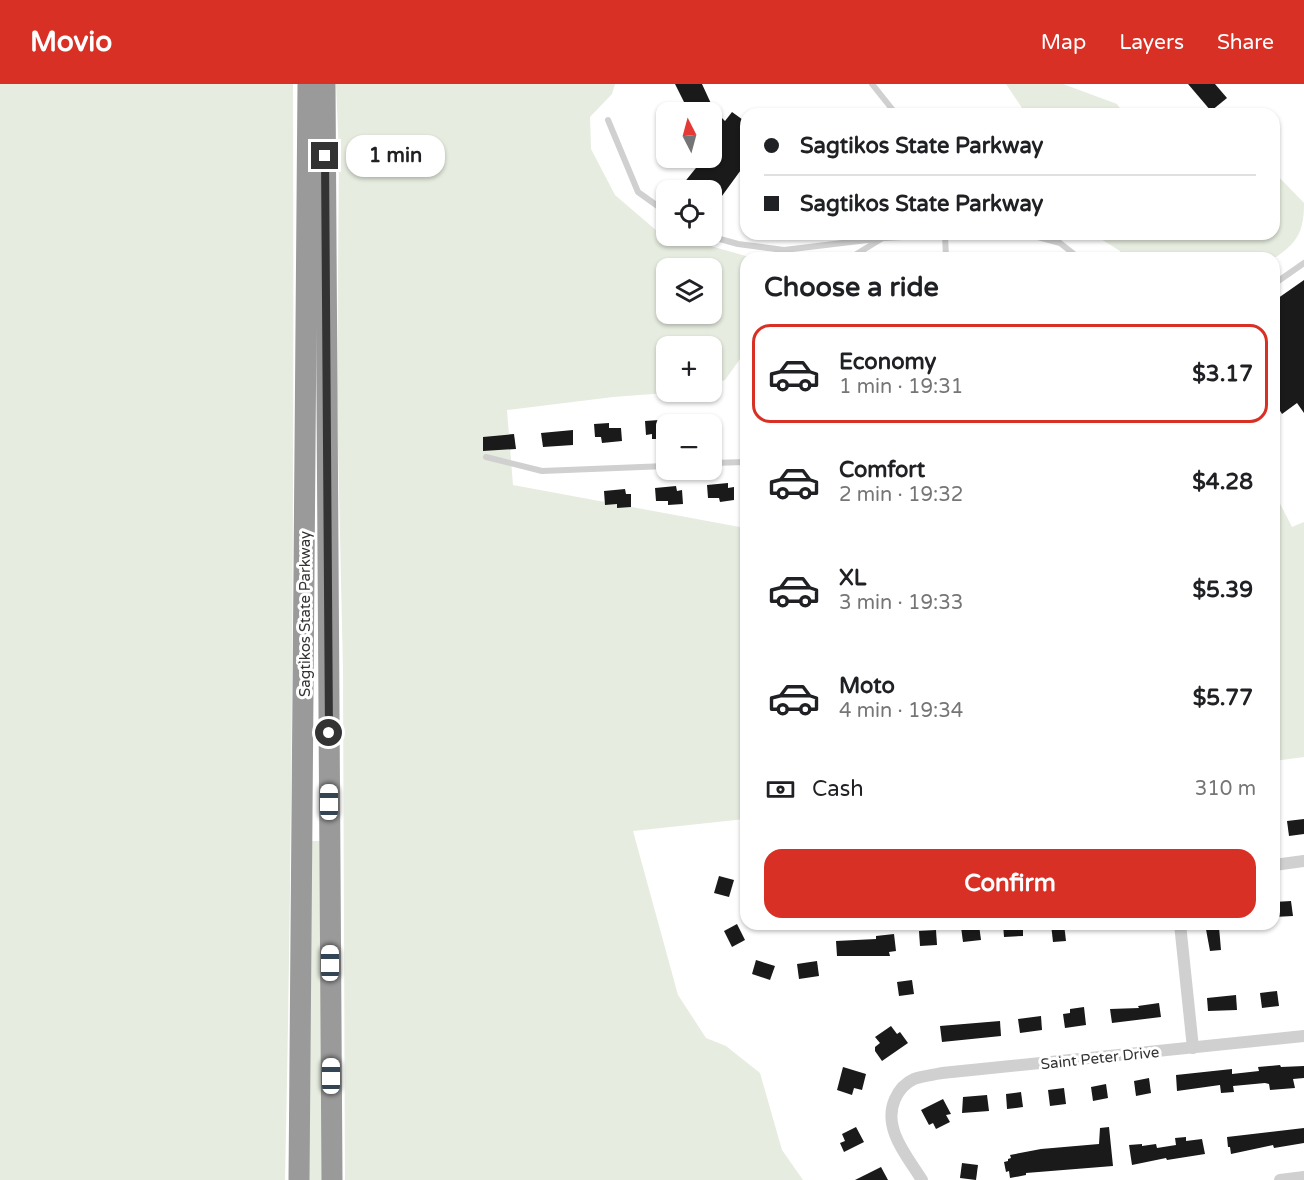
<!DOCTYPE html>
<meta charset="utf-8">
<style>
body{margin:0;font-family:"Varela Round",sans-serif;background:#f2f2f2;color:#202124;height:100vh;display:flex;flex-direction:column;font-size:22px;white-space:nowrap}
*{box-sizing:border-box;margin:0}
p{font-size:20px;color:#757577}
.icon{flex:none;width:33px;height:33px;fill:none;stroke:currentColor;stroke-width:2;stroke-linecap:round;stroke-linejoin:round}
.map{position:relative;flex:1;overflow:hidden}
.panel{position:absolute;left:740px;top:168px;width:540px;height:678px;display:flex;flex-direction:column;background:#fff;border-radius:18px;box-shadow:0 2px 4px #0004}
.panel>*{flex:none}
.top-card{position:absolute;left:740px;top:24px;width:540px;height:132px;border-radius:18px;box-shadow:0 2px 4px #0004;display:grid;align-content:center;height:132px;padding:0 24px;background:#fff}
.needle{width:39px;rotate:354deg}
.tools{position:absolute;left:656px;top:18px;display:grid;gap:12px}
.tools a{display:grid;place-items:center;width:66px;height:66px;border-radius:12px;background:#fff;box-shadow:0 2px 4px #0004;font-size:30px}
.end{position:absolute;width:27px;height:27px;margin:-14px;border:8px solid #333;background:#fff;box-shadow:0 0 0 3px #fff}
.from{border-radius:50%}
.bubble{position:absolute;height:42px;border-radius:18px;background:#fff;box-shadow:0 2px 4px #0004;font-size:20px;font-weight:700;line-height:42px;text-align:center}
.car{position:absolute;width:18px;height:36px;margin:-18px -9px;border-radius:8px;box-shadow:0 0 4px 2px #0007;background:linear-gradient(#fff 24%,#345 0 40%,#fff 0 76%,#345 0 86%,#fff 0)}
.top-card b{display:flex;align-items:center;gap:21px;height:57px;font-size:22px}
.top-card b+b{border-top:2px solid #e0e0e0}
.top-card i{width:15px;height:15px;background:#202124}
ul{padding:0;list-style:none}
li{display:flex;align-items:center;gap:18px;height:99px;margin:0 12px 9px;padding:0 12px;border:3px solid transparent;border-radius:18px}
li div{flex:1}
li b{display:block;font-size:22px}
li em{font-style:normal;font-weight:700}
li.current{border-color:#d93025}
li>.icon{width:54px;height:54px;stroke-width:1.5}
h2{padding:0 24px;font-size:27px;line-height:72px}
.pay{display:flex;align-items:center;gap:15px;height:66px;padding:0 24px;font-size:22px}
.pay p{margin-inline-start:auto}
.cta{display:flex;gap:12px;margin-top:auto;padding:12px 24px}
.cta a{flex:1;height:69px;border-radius:18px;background:#d93025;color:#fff;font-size:24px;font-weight:700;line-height:69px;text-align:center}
header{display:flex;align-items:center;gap:36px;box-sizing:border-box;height:84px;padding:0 30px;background:#d93025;color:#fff}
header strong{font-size:28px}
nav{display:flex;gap:33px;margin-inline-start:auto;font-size:21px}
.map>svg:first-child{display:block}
</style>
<header>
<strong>Movio</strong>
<nav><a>Map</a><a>Layers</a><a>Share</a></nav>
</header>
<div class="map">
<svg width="1304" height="1096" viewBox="0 0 1304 1096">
<rect width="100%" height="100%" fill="#fff"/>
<g fill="#e6ecdf" fill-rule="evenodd">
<path d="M 0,0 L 293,0 C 294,365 293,731 285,1096 L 0,1096 Z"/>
<path d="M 336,0 L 615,0 L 612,10 L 590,33 L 591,65 L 615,111 L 657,147 L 753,174 L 746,174 L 745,268 L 725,296 L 711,300 L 711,262 L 666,262 L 666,308 L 680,308 L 613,313 L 507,326 L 513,401 L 745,444 L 745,735 L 633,747 L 678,911 L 706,954 L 726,962 L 760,989 L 782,1066 L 803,1096 L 345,1096 L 343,586 L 337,314 L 339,70 ZM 666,184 L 711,184 L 711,230 L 666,230 Z"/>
<path d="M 1006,0 L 1063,0 L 1117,20 L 1124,30 L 1026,30 Z"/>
<path d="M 1274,88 L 1304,119 C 1304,145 1299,158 1276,173 C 1269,177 1143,174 1123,174 L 1120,167 L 1093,150 L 1274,150 Z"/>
<path d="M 1274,408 L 1292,443 L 1304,438 L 1304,673 L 1274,677 Z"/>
<path d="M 309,757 L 323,757 L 324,1096 L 306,1096 Z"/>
</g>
<g fill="#1a1a1a">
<path d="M 675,0 L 702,0 L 714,26 L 725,37 L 732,28 L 746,38 L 746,79 L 711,127 L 711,106 L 691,106 L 683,100 L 704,74 L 711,74 L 711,64 L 715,57 L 711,54 L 711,28 L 689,28 Z"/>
<path d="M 1188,0 L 1215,0 L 1227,14 L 1211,27 Z"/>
<path d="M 1304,196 L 1304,329 L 1297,319 L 1282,330 L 1274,317 L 1274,217 Z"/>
<path d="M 659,336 L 660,341 L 666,341 L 666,355 L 652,355 L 652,350 L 646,351 L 645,337 Z"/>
<path d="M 609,339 L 609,344 L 621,344 L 622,357 L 602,359 L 601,353 L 595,353 L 594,340 Z"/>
<path d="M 573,346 L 573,361 L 543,363 L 541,349 Z"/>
<path d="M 514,350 L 516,365 L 483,367 L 483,353 Z"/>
<path d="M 728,399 L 728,404 L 734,403 L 734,416 L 720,418 L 719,414 L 708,414 L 707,401 Z"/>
<path d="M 676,402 L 677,407 L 682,406 L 683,420 L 668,421 L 668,417 L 656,417 L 655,404 Z"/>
<path d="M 625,405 L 626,410 L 631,410 L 631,423 L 617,424 L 617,420 L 605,421 L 604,407 Z"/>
<path d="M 1304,735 L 1304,750 L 1289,752 L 1287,737 Z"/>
<path d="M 719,792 L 734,796 L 729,813 L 714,809 Z"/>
<path d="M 1291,817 L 1293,832 L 1274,833 L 1274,818 Z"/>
<path d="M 737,840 L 745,856 L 732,863 L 724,847 Z"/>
<path d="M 1003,840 L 1023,840 L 1023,852 L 1004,853 Z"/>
<path d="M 1051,840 L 1064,840 L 1066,857 L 1053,858 Z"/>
<path d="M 1205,840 L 1216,840 L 1216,843 L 1219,843 L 1221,866 L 1210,867 Z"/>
<path d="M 979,841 L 981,856 L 963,858 L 961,843 Z"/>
<path d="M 936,846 L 937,861 L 920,862 L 919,847 Z"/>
<path d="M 894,850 L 896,867 L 889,868 L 890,872 L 837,872 L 836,857 L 876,855 L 876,852 Z"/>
<path d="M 756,876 L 775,882 L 770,896 L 752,890 Z"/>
<path d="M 817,877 L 819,892 L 799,895 L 797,880 Z"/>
<path d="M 912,896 L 914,910 L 899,912 L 897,898 Z"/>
<path d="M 1277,907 L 1279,922 L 1262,924 L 1260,909 Z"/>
<path d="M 1236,911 L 1237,926 L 1208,927 L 1207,914 Z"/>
<path d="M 1159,919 L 1161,933 L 1112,939 L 1110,925 L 1139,924 L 1138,922 Z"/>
<path d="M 1084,923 L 1086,941 L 1065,944 L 1063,930 L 1070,929 L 1070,925 Z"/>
<path d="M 1041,932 L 1042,946 L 1020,949 L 1018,935 Z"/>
<path d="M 1000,937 L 1001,952 L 942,958 L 940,942 Z"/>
<path d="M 891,942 L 897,950 L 900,948 L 908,959 L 882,977 L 875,967 L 875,963 L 880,959 L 875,953 Z"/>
<path d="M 1280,981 L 1281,983 L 1304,982 L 1304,994 L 1293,995 L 1295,1004 L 1270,1006 L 1269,1000 L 1265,999 L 1233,1002 L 1234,1008 L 1221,1009 L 1220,1001 L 1177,1007 L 1176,991 L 1232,985 L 1232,990 L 1259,987 L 1258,983 Z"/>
<path d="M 843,983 L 866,990 L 862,1006 L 854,1004 L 852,1011 L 837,1006 Z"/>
<path d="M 1149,994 L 1151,1009 L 1136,1012 L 1134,997 Z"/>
<path d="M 1106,1000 L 1108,1014 L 1093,1017 L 1091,1003 Z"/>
<path d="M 1064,1004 L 1066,1020 L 1050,1022 L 1048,1006 Z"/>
<path d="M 1021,1008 L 1023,1023 L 1007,1025 L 1006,1010 Z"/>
<path d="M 987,1011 L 989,1027 L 962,1029 L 963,1013 Z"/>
<path d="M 943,1015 L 951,1030 L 946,1031 L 950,1038 L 936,1045 L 933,1039 L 929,1041 L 921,1026 Z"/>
<path d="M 856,1043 L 864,1058 L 844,1068 L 840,1059 L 845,1057 L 842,1050 Z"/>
<path d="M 1109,1043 L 1113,1082 L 1026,1089 L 1026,1091 L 1010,1094 L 1009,1087 L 1006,1088 L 1004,1078 L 1008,1077 L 1008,1075 L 1011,1074 L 1010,1071 L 1041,1065 L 1099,1060 L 1100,1044 Z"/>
<path d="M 1304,1044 L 1304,1059 L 1274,1064 L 1273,1061 L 1231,1070 L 1230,1063 L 1228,1063 L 1227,1053 Z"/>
<path d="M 1186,1053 L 1186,1057 L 1202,1055 L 1205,1070 L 1167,1076 L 1166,1074 L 1132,1081 L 1129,1061 L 1142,1060 L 1142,1062 L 1156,1060 L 1157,1064 L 1176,1061 L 1175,1054 Z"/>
<path d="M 962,1079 L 978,1081 L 976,1096 L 960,1094 Z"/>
<path d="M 881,1083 L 888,1096 L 855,1096 Z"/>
</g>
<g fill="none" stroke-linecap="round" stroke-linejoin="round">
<g stroke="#d0d0d0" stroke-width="6">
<path d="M 872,0 L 896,30"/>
<path d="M 608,36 L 638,108 L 666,128"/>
<path d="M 945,150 L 946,174"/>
<path d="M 1027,150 L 1060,159 L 1079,174"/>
<path d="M 709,152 L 738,160 L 784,166 L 884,154 L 958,150"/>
<path d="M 850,174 L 881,155"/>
<path d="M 1274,200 L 1304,179"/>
<path d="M 486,373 L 542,387 L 666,382"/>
<path d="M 711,379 L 746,378"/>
</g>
<g stroke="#d0d0d0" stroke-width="12">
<path d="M 1274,781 L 1304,777"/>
<path d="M 1180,840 L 1193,964"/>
<path d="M 922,1096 C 907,1072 882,1044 895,1015 C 899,1006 905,999 914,995 C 922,992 933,991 942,989 L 1304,952"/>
<path d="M 1280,1096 L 1304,1093"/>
</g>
<g stroke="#9a9a9a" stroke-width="21">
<path d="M 325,0 L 332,1096"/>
<path d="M 299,1096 L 308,0"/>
</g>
</g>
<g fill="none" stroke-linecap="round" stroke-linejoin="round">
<path stroke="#333" stroke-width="8" d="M 325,72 L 329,649"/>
</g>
<g text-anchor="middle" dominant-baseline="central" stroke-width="6" stroke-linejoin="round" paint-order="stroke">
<g font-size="15" fill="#333" stroke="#fff">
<text transform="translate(305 530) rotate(-90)">Sagtikos State Parkway</text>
<text transform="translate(1100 974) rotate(-6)">Saint Peter Drive</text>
</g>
</g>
</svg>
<div class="tools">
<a><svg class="needle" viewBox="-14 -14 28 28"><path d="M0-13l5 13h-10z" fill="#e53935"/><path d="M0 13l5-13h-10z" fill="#757577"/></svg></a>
<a><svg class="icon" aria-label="locate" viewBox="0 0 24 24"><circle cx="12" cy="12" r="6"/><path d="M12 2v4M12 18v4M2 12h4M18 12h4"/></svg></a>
<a><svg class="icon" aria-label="layers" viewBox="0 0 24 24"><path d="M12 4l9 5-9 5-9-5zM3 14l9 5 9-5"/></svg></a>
<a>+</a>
<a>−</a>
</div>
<i class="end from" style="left:329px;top:649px"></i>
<i class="end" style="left:325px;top:72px"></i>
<div class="bubble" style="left:346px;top:51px;width:99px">1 min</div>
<i class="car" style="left:329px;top:718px;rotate:0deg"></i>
<i class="car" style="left:330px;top:879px;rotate:0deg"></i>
<i class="car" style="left:331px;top:992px;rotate:0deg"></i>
<div class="top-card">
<b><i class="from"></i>Sagtikos State Parkway</b>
<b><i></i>Sagtikos State Parkway</b>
</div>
<section class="panel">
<h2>Choose a ride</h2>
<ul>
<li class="current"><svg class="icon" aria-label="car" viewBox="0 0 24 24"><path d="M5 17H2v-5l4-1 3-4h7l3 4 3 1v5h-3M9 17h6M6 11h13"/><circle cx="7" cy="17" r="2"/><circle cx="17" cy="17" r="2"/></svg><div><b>Economy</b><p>1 min · 19:31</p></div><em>$3.17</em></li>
<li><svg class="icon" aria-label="car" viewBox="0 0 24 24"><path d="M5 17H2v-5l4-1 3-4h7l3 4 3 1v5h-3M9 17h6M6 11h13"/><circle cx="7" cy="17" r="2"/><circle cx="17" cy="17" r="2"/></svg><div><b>Comfort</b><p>2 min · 19:32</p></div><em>$4.28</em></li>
<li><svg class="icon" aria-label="car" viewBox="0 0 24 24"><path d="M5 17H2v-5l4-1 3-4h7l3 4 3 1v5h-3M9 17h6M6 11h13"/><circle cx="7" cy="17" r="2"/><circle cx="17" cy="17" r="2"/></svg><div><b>XL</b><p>3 min · 19:33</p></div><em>$5.39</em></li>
<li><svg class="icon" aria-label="car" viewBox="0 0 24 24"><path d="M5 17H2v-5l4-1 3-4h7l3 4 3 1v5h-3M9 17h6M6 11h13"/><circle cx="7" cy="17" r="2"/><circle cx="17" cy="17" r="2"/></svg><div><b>Moto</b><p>4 min · 19:34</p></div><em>$5.77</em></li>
</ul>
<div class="pay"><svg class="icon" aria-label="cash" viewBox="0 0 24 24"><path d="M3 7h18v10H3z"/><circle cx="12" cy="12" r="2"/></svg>Cash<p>310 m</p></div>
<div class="cta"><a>Confirm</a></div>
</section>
</div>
